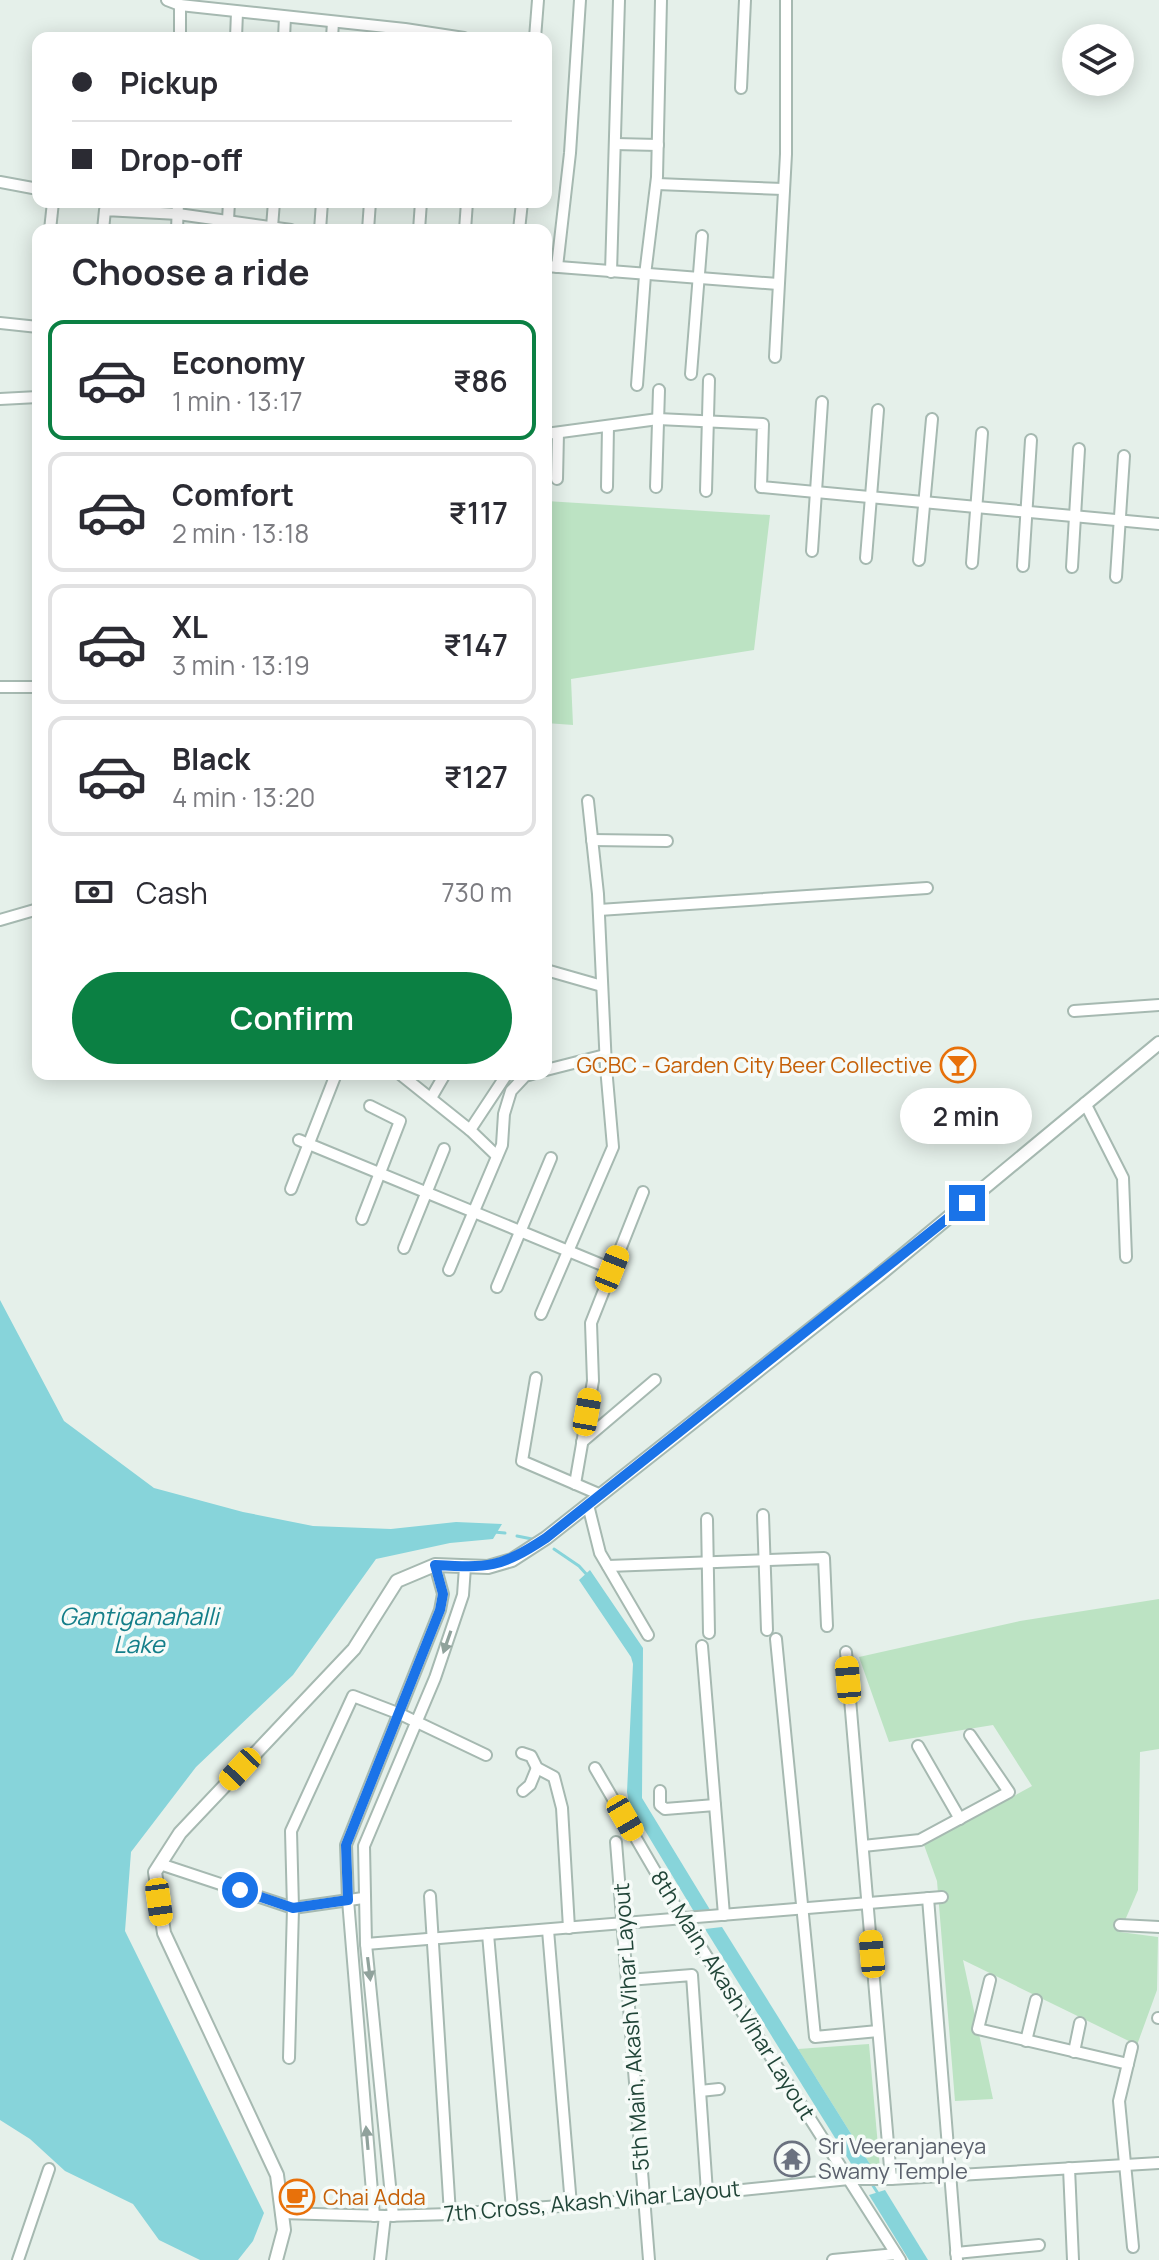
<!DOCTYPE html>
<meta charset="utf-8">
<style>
body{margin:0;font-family:Manrope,sans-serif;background:#f2f2f3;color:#2b2b33;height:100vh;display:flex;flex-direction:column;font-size:30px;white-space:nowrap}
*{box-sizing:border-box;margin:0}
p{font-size:26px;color:#7c7c81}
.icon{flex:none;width:44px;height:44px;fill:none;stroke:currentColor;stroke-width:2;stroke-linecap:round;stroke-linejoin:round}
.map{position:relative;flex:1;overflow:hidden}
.sheet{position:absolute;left:32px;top:224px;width:520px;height:856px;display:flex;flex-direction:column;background:#fff;border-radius:16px;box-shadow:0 4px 20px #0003}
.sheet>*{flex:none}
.top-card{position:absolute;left:32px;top:32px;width:520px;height:176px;border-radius:16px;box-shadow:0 4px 20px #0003;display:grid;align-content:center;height:176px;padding:0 40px;background:#fff}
.controls{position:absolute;left:1062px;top:24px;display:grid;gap:16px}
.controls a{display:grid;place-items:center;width:72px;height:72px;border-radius:50%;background:#fff;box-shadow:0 4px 20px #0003;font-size:40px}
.end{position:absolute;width:36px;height:36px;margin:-18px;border:10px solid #1a73e8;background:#fff;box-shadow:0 0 0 4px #fff}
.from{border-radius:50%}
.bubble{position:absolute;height:56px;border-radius:28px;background:#fff;box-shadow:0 4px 20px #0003;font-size:26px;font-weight:600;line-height:56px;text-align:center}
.car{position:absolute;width:24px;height:48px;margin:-24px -12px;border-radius:10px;box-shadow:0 0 6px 2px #0007;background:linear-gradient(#f5c518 24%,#345 0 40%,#f5c518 0 76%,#345 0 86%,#f5c518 0)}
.top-card b{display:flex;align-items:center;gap:28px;height:76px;font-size:30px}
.top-card b+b{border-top:2px solid #e1e1e2}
.top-card i{width:20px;height:20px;background:#2b2b33}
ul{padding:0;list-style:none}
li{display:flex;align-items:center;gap:24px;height:120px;margin:0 16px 12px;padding:0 24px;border:4px solid #e1e1e2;border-radius:16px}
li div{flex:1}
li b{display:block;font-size:30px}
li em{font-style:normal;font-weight:600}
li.active{border-color:#0b8043}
li>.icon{width:72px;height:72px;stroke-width:1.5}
h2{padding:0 40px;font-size:36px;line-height:96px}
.pay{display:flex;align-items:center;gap:20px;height:88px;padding:0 40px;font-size:30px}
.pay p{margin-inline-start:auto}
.primary-button{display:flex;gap:16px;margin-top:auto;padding:16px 40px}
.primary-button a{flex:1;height:92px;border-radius:48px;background:#0b8043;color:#fff;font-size:32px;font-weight:600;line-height:92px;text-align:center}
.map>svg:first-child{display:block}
</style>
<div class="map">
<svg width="1159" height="2260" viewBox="0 0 1159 2260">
<rect width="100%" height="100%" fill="#e5f0ea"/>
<g fill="#bce3c3">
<path d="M 546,501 L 770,515 L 754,650 L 571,679 L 573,725 L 546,723 Z"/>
<path d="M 1159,1599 L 1159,1749 L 1140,1752 L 1138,1890 L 1120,1932 L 1158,1937 L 1157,1990 L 1137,2045 L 963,1960 L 993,2099 L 955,2101 L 937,1881 L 924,1845 L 1032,1786 L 993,1725 L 889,1742 L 859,1657 L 1020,1621 Z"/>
<path d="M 869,2044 L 880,2169 L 873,2169 L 798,2049 Z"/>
</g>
<g fill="#87d4da">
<path d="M 0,1300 L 64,1421 L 154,1488 L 243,1512 L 313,1526 L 391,1529 L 456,1522 L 502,1524 L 493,1539 L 450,1543 L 376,1559 L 293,1675 L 196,1767 L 131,1852 L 125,1931 L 264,2213 L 253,2241 L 238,2260 L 200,2260 L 159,2240 L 133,2204 L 65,2171 L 30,2139 L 0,2120 Z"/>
<path d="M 590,1570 L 643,1648 L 642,1798 L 712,1913 L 696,1915 L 629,1804 L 627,1792 L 633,1664 L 631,1657 L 579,1580 Z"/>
<path d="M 722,1927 L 873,2169 L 855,2170 L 705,1929 Z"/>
<path d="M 885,2190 L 928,2260 L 909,2260 L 869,2195 Z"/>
</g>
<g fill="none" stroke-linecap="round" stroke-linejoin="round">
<g stroke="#87d4da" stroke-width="3">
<path d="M 494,1532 L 505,1533"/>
<path d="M 517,1536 L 537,1540"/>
<path d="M 554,1549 L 579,1566 L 588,1576"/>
<path d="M 870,2181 L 879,2195"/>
</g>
<g stroke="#a6b9b1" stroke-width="14">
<g id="minor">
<path d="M 167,0 L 180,5 L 405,29 L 464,38"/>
<path d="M 180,38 L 180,5"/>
<path d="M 236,38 L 237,12"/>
<path d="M 284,38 L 285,17"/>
<path d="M 332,38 L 333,22"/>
<path d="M 535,38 L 538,0"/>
<path d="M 741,88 L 745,0"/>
<path d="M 615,144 L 658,145"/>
<path d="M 0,182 L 38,189"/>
<path d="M 657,184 L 783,189"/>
<path d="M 228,220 L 229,202"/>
<path d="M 272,227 L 274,202"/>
<path d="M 50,230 L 53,202"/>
<path d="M 103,230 L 105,210 L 178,214 L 291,230"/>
<path d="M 177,230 L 178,202"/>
<path d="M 320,230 L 322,202"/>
<path d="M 368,230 L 370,202"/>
<path d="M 419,230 L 421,202"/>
<path d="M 465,230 L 467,202"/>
<path d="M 519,230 L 522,202"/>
<path d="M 546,266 L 778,284"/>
<path d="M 557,267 L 570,153 L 580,0"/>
<path d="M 611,272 L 619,0"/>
<path d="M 0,323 L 38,327"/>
<path d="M 775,357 L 786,154 L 786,0"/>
<path d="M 691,374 L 702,236"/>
<path d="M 637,385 L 645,275 L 657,177 L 661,0"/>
<path d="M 0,399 L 38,397"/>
<path d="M 546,434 L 658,419 L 763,424 L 761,487 L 1159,524"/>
<path d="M 557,479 L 558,433"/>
<path d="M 607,487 L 608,426"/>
<path d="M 656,487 L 659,390"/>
<path d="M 706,491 L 709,380"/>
<path d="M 812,551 L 822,402"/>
<path d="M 866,558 L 878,410"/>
<path d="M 919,560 L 932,419"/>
<path d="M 972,563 L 982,433"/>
<path d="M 1023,566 L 1031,440"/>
<path d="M 1072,567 L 1079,449"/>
<path d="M 1116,577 L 1124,456"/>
<path d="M 0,687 L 38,687"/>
<path d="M 592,840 L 667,841"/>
<path d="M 599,910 L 927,888"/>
<path d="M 0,920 L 38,909"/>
<path d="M 546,970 L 602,986"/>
<path d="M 1074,1011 L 1159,1005"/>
<path d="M 546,1070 L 605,1055"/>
<path d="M 400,1074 L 470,1130 L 497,1156"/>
<path d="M 431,1098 L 445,1074"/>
<path d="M 1085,1103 L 1123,1178 L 1126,1257"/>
<path d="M 470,1130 L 505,1077"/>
<path d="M 299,1140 L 612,1269"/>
<path d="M 291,1189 L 336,1074"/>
<path d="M 362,1219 L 400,1121 L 370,1106"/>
<path d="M 404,1248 L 444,1149"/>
<path d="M 449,1270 L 502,1145 L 504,1114 L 511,1091 L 525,1076 L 532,1074"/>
<path d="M 497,1287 L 551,1158"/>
<path d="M 541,1314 L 613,1147 L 606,1067 L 598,894 L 588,801"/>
<path d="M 536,1378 L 522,1461 L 601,1495"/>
<path d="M 582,1442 L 655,1380"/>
<path d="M 575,1484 L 593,1381 L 591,1323 L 643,1192"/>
<path d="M 588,1505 L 600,1553 L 648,1635"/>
<path d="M 763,1515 L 767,1630"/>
<path d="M 707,1519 L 709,1633"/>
<path d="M 608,1566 L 824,1558 L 827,1626"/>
<path d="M 776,1639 L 815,2037 L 878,2031"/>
<path d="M 702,1646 L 724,1915"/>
<path d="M 846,1652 L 891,2179"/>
<path d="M 918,1746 L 960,1819"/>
<path d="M 522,1753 L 531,1756 L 537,1768 L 554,1777 L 562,1808 L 569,1928"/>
<path d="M 595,1768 L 683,1919 L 900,2260"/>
<path d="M 523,1791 L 530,1785 L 537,1768"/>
<path d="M 660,1791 L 660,1805 L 665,1809 L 715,1805"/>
<path d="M 616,1842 L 649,2260"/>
<path d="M 863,1846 L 920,1840 L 1009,1792 L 970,1735"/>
<path d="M 160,1864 L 293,1908 L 363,1898"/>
<path d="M 430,1896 L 450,2214"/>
<path d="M 928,1898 L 957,2260"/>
<path d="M 1120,1925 L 1159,1927"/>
<path d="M 548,1930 L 571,2205"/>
<path d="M 488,1934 L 512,2209"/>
<path d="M 366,1944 L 942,1897"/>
<path d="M 628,1980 L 692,1975 L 707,2192"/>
<path d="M 990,1980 L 978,2029 L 1128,2064"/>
<path d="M 1158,2018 L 1159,2018"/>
<path d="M 1026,2041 L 1036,2000"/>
<path d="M 1132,2047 L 1119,2101 L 1133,2247"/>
<path d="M 1074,2052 L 1080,2023"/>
<path d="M 289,2058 L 293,1908 L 291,1831 L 353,1696 L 400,1714 L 486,1755"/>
<path d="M 700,2091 L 719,2089"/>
<path d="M 1069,2168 L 1073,2260"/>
<path d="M 281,2213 L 385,2216 L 450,2214 L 644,2200 L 849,2179 L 891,2179 L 1159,2163"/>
<path d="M 374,2216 L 348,1900 L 346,1845 L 440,1610 L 443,1594 L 435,1565"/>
<path d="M 393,2216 L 366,1944 L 364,1846 L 435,1678 L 463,1595 L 465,1567"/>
<path d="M 956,2253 L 1039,2245"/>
<path d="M 18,2260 L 49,2169"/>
<path d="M 380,2260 L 385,2216"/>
<path d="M 833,2260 L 896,2254"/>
</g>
</g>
<g stroke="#a6b9b1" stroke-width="16">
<path id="tertiary" d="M 276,2260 L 284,2230 L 277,2175 L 164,1933 L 155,1872 L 180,1833 L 354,1649 L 397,1581 L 435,1565 L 488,1567 L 512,1560 L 546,1538 L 879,1275 L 1159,1043"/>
</g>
<use href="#minor" stroke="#fff" stroke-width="10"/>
<use href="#tertiary" stroke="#fff" stroke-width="12"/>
</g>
<defs><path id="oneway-solid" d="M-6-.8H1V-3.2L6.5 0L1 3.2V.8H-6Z" transform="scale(2)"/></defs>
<g fill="#90a29c">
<use href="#oneway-solid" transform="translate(447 1642) rotate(109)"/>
<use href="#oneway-solid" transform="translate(369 1969) rotate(83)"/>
<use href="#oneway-solid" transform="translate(367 2138) rotate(-95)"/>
</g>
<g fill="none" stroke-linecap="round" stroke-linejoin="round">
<path stroke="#1a73e8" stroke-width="10" d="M 240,1890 L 293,1908 L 348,1900 L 346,1845 L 440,1610 L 443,1594 L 435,1565 C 489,1568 500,1568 546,1538 L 967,1203"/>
</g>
<defs>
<g id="bar-ring" transform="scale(1.8)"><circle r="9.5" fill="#f6fbf8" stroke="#e8710a" stroke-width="1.5"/><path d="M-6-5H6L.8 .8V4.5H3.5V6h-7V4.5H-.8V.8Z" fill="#e8710a"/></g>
<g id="temple-ring" transform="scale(1.8)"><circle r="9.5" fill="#f6fbf8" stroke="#6b7280" stroke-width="1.5"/><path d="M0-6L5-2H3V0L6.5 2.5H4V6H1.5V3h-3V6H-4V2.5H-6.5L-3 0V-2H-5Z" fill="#6b7280"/></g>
<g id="cafe-ring" transform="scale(1.8)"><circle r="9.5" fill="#f6fbf8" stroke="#e8710a" stroke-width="1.5"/><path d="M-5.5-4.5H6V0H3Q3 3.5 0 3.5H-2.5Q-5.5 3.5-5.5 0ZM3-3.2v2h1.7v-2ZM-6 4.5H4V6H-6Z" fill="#e8710a"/></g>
</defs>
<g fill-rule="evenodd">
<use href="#bar-ring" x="958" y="1065"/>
<use href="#temple-ring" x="792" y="2159"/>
<use href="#cafe-ring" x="297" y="2197"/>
</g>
<g text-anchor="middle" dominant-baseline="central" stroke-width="7" stroke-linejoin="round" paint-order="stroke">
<g font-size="22" fill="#c56008" stroke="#f6fbf8" text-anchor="end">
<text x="932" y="1065">GCBC - Garden City Beer Collective</text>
<text x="323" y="2197" text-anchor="start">Chai Adda</text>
</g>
<g font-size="22" fill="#214538" stroke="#f6fbf8">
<text transform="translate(733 1995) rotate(58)">8th Main, Akash Vihar Layout</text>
<text transform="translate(631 2027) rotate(-94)">5th Main, Akash Vihar Layout</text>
<text transform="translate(592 2201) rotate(-5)">7th Cross, Akash Vihar Layout</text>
</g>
<g font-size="22" fill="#5b616d" stroke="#f6fbf8" text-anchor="start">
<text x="818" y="2146">Sri Veeranjaneya<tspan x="818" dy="25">Swamy Temple</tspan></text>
</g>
<g font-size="24" font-style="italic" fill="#137e89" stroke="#f6fbf8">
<text x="139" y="1615">Gantiganahalli<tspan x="139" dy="28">Lake</tspan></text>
</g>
</g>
</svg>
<div class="controls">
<a><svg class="icon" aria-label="layers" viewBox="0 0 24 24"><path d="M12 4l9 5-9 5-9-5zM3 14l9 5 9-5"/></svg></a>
</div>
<i class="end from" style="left:240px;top:1890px"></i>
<i class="end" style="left:967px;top:1203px"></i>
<div class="bubble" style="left:900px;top:1088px;width:132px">2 min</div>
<i class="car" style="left:612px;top:1269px;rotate:22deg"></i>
<i class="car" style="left:587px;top:1412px;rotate:10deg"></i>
<i class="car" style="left:848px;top:1680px;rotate:355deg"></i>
<i class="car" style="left:240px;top:1769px;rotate:223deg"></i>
<i class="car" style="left:625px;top:1818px;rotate:150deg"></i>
<i class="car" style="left:159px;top:1902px;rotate:172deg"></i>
<i class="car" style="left:872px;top:1954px;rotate:355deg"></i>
<div class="top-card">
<b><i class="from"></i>Pickup</b>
<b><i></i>Drop-off</b>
</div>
<section class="sheet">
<h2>Choose a ride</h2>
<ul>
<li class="active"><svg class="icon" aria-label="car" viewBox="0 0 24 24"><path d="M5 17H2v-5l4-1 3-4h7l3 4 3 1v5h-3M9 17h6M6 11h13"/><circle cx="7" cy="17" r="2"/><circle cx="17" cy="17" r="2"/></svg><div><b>Economy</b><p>1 min · 13:17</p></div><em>₹86</em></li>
<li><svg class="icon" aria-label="car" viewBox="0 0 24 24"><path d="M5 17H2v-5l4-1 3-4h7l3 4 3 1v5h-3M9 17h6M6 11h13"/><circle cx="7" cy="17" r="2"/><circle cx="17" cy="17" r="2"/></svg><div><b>Comfort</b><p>2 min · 13:18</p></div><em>₹117</em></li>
<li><svg class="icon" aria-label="car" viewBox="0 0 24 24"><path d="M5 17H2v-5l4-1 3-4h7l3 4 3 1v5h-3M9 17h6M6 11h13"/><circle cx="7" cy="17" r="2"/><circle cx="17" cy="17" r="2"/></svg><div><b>XL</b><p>3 min · 13:19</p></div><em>₹147</em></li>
<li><svg class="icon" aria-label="car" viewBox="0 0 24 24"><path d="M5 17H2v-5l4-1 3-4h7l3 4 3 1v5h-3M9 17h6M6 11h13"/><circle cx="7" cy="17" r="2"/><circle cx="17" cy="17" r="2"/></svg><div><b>Black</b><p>4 min · 13:20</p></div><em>₹127</em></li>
</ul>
<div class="pay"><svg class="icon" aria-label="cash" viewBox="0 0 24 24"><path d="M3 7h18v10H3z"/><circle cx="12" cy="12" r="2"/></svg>Cash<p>730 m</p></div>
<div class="primary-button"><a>Confirm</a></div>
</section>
</div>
